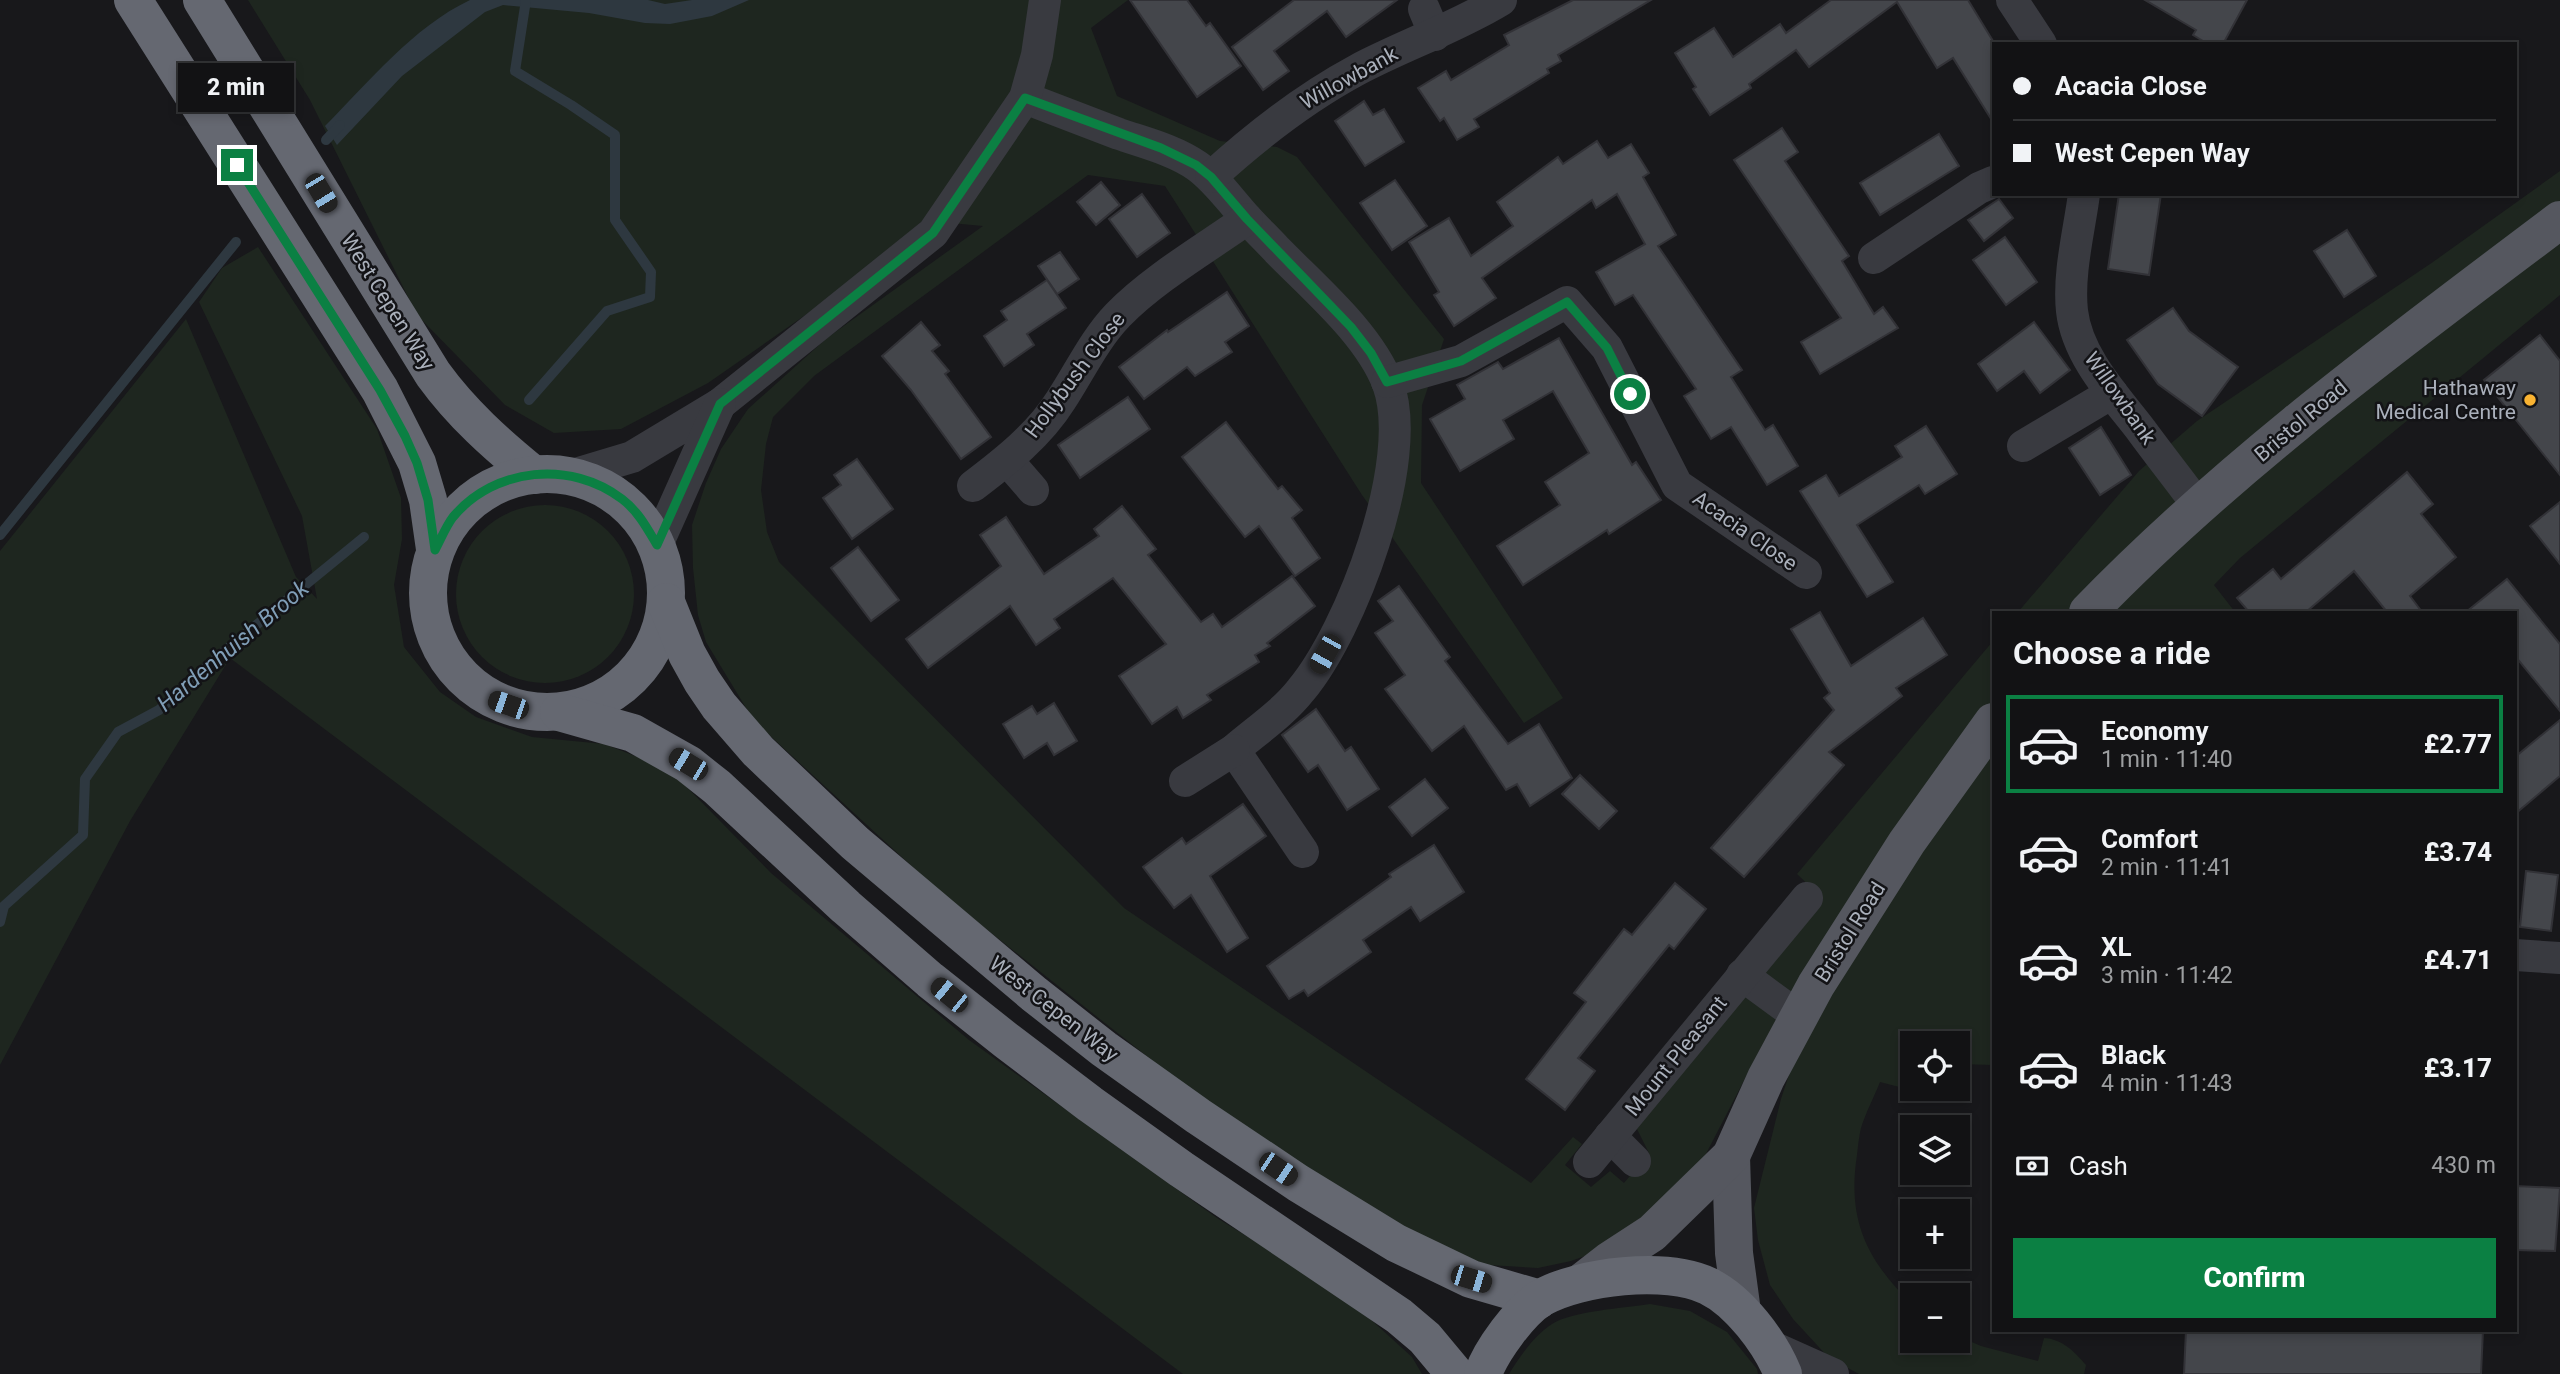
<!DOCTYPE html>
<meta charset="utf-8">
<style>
body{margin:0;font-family:Roboto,sans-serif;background:#1f2022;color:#f1f3f6;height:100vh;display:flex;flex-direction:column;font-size:26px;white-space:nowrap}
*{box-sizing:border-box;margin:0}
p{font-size:23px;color:#9c9ea0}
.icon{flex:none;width:38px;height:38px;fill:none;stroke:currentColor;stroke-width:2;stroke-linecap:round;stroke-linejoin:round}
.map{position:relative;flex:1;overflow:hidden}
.side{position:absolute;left:1992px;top:611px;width:525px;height:721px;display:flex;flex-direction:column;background:#121214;border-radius:0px;box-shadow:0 4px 10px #0003,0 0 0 2px #313234}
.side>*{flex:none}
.top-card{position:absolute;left:1992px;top:42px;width:525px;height:154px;border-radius:0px;box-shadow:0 4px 10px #0003,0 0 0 2px #313234;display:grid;align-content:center;height:154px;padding:0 21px;background:#121214}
.controls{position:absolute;left:1900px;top:1031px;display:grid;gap:14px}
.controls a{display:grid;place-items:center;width:70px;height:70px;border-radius:0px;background:#121214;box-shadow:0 4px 10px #0003,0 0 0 2px #313234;font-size:35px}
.end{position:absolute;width:32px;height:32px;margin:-16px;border:9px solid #0b8043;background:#fff;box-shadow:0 0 0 4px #fff}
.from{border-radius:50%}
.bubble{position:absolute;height:49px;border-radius:0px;background:#121214;box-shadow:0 4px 10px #0003,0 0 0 2px #313234;font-size:23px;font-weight:800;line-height:49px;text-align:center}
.car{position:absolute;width:21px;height:42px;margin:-21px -10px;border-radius:9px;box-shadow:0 0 5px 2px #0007;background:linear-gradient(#222 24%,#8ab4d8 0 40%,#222 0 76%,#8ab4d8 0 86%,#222 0)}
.top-card b{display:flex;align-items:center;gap:24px;height:66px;font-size:26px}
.top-card b+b{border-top:2px solid #313234}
.top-card i{width:18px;height:18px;background:#f1f3f6}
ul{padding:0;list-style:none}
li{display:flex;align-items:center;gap:21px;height:98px;margin:0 14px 10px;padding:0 7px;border:4px solid transparent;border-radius:0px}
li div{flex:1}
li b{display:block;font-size:26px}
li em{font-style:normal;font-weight:800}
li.current{border-color:#0b8043}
li>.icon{width:63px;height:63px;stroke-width:1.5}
h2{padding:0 21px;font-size:32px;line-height:84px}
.pay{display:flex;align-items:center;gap:18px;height:77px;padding:0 21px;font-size:26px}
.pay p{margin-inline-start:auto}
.button{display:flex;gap:14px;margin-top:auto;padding:14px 21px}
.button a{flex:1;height:80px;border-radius:0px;background:#0b8043;color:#fff;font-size:28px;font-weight:800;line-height:80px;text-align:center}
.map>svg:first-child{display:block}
</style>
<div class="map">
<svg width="2560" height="1374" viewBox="0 0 2560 1374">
<rect width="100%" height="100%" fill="#18181b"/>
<g fill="#1e261f">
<path d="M 248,0 L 1128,0 L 1091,28 L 1117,96 L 1220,141 L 1277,147 L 1297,157 L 1444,339 L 1422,405 L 1421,483 L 1563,698 L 1524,723 L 1362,495 L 1165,186 L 1088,175 L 814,376 L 773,417 L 766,444 L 761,490 L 767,532 L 779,562 L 1124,908 L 1531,1183 L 1573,1137 L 1582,1144 L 1565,1165 L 1591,1187 L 1610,1171 L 1624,1183 L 1649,1153 L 1636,1127 L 1819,895 L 1797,874 L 1993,641 L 1993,1065 L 1958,1064 L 1958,1043 L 1913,1043 L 1911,1090 L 1880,1082 C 1874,1097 1866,1112 1861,1128 C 1859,1136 1858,1146 1857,1155 C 1847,1219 1866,1260 1913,1305 L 1913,1340 L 1958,1340 L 1958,1336 L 1981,1346 L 2038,1361 L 2044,1338 C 2062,1339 2074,1351 2086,1365 L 2084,1374 L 1859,1374 L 1829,1358 L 1793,1319 L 1770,1285 L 1758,1240 L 1754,1208 L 1781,1099 L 1797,1051 L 1765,1040 L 1695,1175 L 1610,1247 L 1571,1261 L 1538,1268 L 1473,1264 L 1370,1214 L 1206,1103 L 942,894 L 754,721 L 706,642 L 698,615 L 693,568 L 692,525 L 706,483 L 721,449 L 748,409 L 827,338 L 983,226 L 929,221 L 814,309 L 708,383 L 621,429 L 554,433 L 505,405 L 417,315 L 310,100 Z"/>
<path d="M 2560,171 L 2560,295 L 2240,558 L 2214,585 L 2235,612 L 2018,612 L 2139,471 L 2197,421 L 2433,262 Z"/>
<path d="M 258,247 L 377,429 L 401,498 L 402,539 L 394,585 L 404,647 L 440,692 L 476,717 L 532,737 L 604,744 L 669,769 L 771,873 L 969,1040 L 1217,1218 L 1346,1297 L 1412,1357 L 1422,1374 L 1183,1374 L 230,658 L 130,821 L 0,1065 L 0,551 L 186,319 L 296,577 L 317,599 L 302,516 L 199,302 L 222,268 Z"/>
<circle cx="545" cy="594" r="89"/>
<path d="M 1650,1304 L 1690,1311 L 1727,1332 L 1757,1369 L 1758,1374 L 1509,1374 C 1520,1356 1534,1336 1552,1324 C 1572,1311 1625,1308 1650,1304 Z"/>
</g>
<path fill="#2e3840" d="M 470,0 L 648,0 L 665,4 L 692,0 L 749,0 L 712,16 L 670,24 L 645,23 L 589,13 L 503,5 L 485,12 L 402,76 L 337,145 L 325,126 C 369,82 413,27 470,0 Z"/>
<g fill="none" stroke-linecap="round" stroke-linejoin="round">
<g stroke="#2e3840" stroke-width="10">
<path d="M 526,0 L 515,71 L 571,105 L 615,135 L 615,220 L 651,272 L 650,297 L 607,311 L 529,400"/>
<path d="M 326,140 L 340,125"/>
<path d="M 0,535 L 236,242"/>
<path d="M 0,922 L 4,906 L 83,835 L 85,779 L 118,732 L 159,710 L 222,653 L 364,537"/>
</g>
</g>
<g fill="#44464b" stroke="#323237" stroke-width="2">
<path d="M 1130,0 L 1187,0 L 1206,26 L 1210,23 L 1241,66 L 1197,97 Z"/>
<path d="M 1294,0 L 1397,0 L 1346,37 L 1327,11 L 1274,51 L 1289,71 L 1263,90 L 1232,47 Z"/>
<path d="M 1573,0 L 1651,0 L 1558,55 L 1561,61 L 1547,69 L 1549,73 L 1474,119 L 1479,127 L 1457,140 L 1444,118 L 1440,121 L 1418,88 L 1446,71 L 1451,80 L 1509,45 L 1504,35 Z"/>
<path d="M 1831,0 L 1968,0 L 1993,41 L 1993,122 L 1953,58 L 1937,68 L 1897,2 L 1809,67 L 1796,50 L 1749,84 L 1751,88 L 1710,115 L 1693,89 L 1696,87 L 1675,53 L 1714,28 L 1733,57 L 1780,24 L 1786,33 Z"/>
<path d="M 2145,0 L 2247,0 L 2223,44 L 2208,44 L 2193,35 L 2196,30 Z"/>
<path d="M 1364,101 L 1373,115 L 1384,109 L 1404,142 L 1365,166 L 1335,121 Z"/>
<path d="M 1782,128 L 1798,152 L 1785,161 L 1849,256 L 1842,261 L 1874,314 L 1883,307 L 1898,328 L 1820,374 L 1801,342 L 1841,318 L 1734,160 Z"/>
<path d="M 1939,134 L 1959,166 L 1880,215 L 1860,183 Z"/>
<path d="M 1597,141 L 1608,158 L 1631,144 L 1649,173 L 1643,177 L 1676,235 L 1658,246 L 1742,370 L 1731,377 L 1765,430 L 1773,425 L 1798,466 L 1767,485 L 1731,427 L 1711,439 L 1684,396 L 1696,389 L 1633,295 L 1615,305 L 1596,272 L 1645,244 L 1617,194 L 1596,208 L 1592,200 L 1482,278 L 1496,298 L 1454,326 L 1434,295 L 1439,292 L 1409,242 L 1449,218 L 1471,256 L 1513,226 L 1497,202 L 1558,157 L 1563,164 Z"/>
<path d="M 1395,180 L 1427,226 L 1392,250 L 1360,203 Z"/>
<path d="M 1101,182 L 1120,205 L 1096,225 L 1077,202 Z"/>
<path d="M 1142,194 L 1170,233 L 1137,257 L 1109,219 Z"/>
<path d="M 2119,194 L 2161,194 L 2149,275 L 2108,269 Z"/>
<path d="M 1999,199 L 2013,218 L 1984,241 L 1968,220 Z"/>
<path d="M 2347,230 L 2376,276 L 2344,297 L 2314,251 Z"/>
<path d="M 2005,237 L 2037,282 L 2006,305 L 1973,260 Z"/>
<path d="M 1060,252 L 1079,279 L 1057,294 L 1038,266 Z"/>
<path d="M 1047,280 L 1066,308 L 1027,334 L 1034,345 L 1004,366 L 984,336 L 1007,320 L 1001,311 Z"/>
<path d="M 1227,292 L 1249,326 L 1225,342 L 1232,352 L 1195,376 L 1187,367 L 1144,399 L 1119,367 L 1167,330 L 1168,332 Z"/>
<path d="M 2173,308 L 2189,331 L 2238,367 L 2202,416 L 2158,384 L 2127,340 Z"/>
<path d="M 921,322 L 940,345 L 932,351 L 949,371 L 945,374 L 991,437 L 961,459 L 911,390 L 882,356 Z"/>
<path d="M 2034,322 L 2070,370 L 2040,393 L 2024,371 L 1997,391 L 1978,364 Z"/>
<path d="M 2540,335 L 2560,361 L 2560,475 L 2484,380 Z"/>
<path d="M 1559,338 L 1632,465 L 1636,462 L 1661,500 L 1609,534 L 1607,530 L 1523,585 L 1497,546 L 1560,505 L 1545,482 L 1589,453 L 1553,391 L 1503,420 L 1514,439 L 1460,471 L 1430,419 L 1465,399 L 1457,385 L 1498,362 L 1503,369 Z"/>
<path d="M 1128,397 L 1150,429 L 1080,478 L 1058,445 Z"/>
<path d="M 1226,422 L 1278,489 L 1282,486 L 1302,510 L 1292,518 L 1320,558 L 1295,576 L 1259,526 L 1245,537 L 1182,457 Z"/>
<path d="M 1926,426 L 1957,474 L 1925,494 L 1919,485 L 1857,525 L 1893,582 L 1867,597 L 1800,491 L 1826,475 L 1839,496 L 1902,457 L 1895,446 Z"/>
<path d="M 2101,427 L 2131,475 L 2100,495 L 2069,448 Z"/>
<path d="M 857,459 L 893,509 L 852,539 L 823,498 L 841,485 L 834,475 Z"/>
<path d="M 2407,472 L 2433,504 L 2421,514 L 2456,557 L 2410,596 L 2422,612 L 2387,612 L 2354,571 L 2306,612 L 2249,612 L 2237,598 L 2273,569 L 2281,579 Z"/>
<path d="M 2560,502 L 2560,564 L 2530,526 Z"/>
<path d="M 1122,506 L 1156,549 L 1148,555 L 1201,622 L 1213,614 L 1222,627 L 1292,576 L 1315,606 L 1267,643 L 1270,646 L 1255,655 L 1259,662 L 1207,695 L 1211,700 L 1183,718 L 1177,707 L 1152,724 L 1119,676 L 1166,644 L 1113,578 L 1054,619 L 1060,628 L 1036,645 L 1010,606 L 928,668 L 906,639 L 1001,566 L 980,535 L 1006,517 L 1044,574 L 1099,536 L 1094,529 Z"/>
<path d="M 858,547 L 899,600 L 871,621 L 831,568 Z"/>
<path d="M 2507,579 L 2560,644 L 2560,711 L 2515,656 L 2515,612 L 2466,612 Z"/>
<path d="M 1399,586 L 1450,657 L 1445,661 L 1508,744 L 1539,724 L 1572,778 L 1530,806 L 1517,784 L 1506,790 L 1464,726 L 1432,751 L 1385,689 L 1405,675 L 1375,633 L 1393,621 L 1378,601 Z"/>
<path d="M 1820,612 L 1851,666 L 1923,618 L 1947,655 L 1896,688 L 1902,696 L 1829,752 L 1844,765 L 1744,877 L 1711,848 L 1834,710 L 1824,698 L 1830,693 L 1791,629 Z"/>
<path d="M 1054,703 L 1077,741 L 1054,755 L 1047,743 L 1024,758 L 1003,724 L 1032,706 L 1037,714 Z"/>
<path d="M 1316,709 L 1345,751 L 1351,747 L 1379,789 L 1347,810 L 1318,765 L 1308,772 L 1282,735 Z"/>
<path d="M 2560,720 L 2560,776 L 2515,814 L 2515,757 Z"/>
<path d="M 1580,775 L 1617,811 L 1599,829 L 1562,794 Z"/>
<path d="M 1425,779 L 1448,808 L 1412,836 L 1389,807 Z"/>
<path d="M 1243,804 L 1266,836 L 1210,876 L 1248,938 L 1227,952 L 1191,895 L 1174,908 L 1143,867 L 1182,838 L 1186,844 Z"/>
<path d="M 1434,845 L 1464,892 L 1420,921 L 1411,907 L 1363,940 L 1371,952 L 1308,996 L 1304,990 L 1289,999 L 1267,966 L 1391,877 L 1389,874 Z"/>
<path d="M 2526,871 L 2558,875 L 2551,931 L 2520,927 Z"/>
<path d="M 1675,883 L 1706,909 L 1674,949 L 1669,945 L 1578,1058 L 1595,1071 L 1565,1110 L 1526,1079 L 1586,1002 L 1574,993 L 1624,929 L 1632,935 Z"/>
<path d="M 2515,1186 L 2560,1188 L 2555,1251 L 2515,1250 Z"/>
<path d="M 2186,1330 L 2483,1330 L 2481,1374 L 2184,1374 Z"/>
</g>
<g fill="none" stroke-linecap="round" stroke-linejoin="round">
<g stroke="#393a40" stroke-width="32">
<path d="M 2012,0 L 2041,44"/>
<path d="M 1424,9 L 1435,35"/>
<path d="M 1025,98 C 1057,110 1088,122 1119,134 C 1145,143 1174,150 1197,166 C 1214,178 1227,196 1241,212 C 1252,225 1265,237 1277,250 C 1314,288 1369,334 1388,384 C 1416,460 1351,630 1301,690 C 1283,713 1256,731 1234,750 L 1303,852"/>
<path d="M 1211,177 C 1256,136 1303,99 1357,70 C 1404,45 1455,28 1501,0"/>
<path d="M 2084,194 C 2079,232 2068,273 2072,311 C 2077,356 2114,395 2141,430 C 2160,456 2180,481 2199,507"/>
<path d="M 1874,258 L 1979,188 L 1993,182"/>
<path d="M 1387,382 L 1461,361 L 1567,302 L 1607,348 L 1677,485 L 1806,573"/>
<path d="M 2023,446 L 2112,393"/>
<path d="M 1007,460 L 1033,490"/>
<path d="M 572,475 L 632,457 L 720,404 L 933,233 L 1025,98 L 1037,55 L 1045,0"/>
<path d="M 973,486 C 1006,461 1039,435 1061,400 C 1080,371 1094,340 1118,315 C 1153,279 1206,248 1247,219"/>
<path d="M 657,545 L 720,404"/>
<path d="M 1185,781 L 1234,750"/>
<path d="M 2515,955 L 2560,958"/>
<path d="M 1742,975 L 1799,1017"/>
<path d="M 1610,1136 L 1635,1161"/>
<path d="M 1589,1162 L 1807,898"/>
<path d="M 1768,1345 L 1833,1374"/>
</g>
<g stroke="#55575f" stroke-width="38">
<path d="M 2088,612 C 2230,465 2397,343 2560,220"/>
<path d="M 1731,1156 L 1734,1253 L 1742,1312"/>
<path d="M 1582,1282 L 1609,1261 L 1652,1233 L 1731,1156 L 1766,1078 L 1816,985 L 1907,842 L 1993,722"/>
</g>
<g stroke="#656871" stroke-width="38">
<path d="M 133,0 L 380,390 L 417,463 L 428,500 L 435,549"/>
<path d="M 202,0 L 433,374 C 462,414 496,444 534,475"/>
<circle cx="547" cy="593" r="119"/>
<path d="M 666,602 L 687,654 L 702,681 L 719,706 L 758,751 L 855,843 L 1034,994 L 1104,1049 L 1198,1116 L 1298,1183 L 1396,1243 L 1471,1279 L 1540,1299"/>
<path d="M 559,712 L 633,733 L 688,764 L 717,787 L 846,907 L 930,980 L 1007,1041 L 1090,1104 L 1181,1169 L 1399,1316 L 1425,1338 L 1455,1374"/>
<path d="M 1483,1374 C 1491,1351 1520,1311 1541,1298 C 1580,1276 1666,1266 1708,1286 C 1739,1301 1770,1342 1783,1374"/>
</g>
</g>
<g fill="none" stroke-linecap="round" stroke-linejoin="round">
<path stroke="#0b8043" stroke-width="9" d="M 237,165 L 380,390 L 405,436 L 417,463 L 428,500 L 435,550 C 441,539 446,526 453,517 C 495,467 571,460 622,499 C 638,511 647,528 657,545 L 720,404 L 933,233 L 1025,98 L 1161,148 L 1196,165 L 1211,177 L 1247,219 L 1351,327 L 1371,353 L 1387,382 L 1461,361 L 1567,302 L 1607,348 L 1630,394"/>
</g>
<circle fill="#f9b332" stroke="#131316" stroke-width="2.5" cx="2530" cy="400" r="7"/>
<g text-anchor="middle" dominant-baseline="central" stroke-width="5" stroke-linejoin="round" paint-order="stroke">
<g font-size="21" fill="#aab0bb" stroke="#131316">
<text transform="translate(1349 78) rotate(-29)">Willowbank</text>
<text transform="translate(388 302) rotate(58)">West Cepen Way</text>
<text transform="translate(1075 375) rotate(-53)">Hollybush Close</text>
<text transform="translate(2120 398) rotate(55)">Willowbank</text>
<text transform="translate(2301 421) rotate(-40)">Bristol Road</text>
<text transform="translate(1745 531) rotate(35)">Acacia Close</text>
<text transform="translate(1850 932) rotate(-58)">Bristol Road</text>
<text transform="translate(1054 1009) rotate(38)">West Cepen Way</text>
<text transform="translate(1676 1056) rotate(-51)">Mount Pleasant</text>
</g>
<g font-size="21" fill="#aab0bb" stroke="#131316" text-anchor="end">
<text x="2516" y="388">Hathaway<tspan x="2516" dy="24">Medical Centre</tspan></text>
</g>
<g font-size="23" font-style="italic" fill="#809eb7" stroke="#131316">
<text transform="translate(233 646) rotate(-40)">Hardenhuish Brook</text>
</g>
</g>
</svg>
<div class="controls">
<a><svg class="icon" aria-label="locate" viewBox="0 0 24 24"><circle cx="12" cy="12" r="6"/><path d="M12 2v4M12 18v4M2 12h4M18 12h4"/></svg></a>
<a><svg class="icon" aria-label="layers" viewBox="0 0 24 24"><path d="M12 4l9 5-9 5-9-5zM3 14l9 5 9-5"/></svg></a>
<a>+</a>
<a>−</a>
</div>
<i class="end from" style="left:1630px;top:394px"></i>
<i class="end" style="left:237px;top:165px"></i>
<div class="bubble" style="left:178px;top:63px;width:116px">2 min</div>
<i class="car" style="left:321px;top:193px;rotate:149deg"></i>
<i class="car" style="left:1325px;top:654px;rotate:209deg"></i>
<i class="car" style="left:508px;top:705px;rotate:289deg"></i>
<i class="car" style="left:688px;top:764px;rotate:301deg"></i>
<i class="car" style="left:949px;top:995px;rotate:309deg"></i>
<i class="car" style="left:1278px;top:1169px;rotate:124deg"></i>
<i class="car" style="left:1471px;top:1279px;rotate:107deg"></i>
<div class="top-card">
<b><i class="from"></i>Acacia Close</b>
<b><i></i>West Cepen Way</b>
</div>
<section class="side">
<h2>Choose a ride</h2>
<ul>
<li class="current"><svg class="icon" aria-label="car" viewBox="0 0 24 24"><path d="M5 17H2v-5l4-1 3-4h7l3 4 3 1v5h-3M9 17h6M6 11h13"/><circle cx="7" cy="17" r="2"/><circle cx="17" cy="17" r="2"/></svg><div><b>Economy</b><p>1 min · 11:40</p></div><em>£2.77</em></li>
<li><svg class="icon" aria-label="car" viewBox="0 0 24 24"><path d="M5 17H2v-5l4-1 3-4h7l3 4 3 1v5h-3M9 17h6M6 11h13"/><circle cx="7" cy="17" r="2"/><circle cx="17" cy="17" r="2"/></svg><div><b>Comfort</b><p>2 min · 11:41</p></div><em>£3.74</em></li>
<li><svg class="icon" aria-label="car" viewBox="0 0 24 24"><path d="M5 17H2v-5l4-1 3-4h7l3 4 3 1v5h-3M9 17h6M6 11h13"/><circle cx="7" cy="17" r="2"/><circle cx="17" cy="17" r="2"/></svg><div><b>XL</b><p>3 min · 11:42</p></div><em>£4.71</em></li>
<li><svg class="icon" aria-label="car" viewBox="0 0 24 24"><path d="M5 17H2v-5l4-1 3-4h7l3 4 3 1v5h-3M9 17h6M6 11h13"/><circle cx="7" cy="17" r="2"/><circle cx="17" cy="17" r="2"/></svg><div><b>Black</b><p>4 min · 11:43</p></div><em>£3.17</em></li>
</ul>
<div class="pay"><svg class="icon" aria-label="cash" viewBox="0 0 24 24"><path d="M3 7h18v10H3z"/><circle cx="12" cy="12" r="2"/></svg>Cash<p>430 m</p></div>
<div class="button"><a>Confirm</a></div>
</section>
</div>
